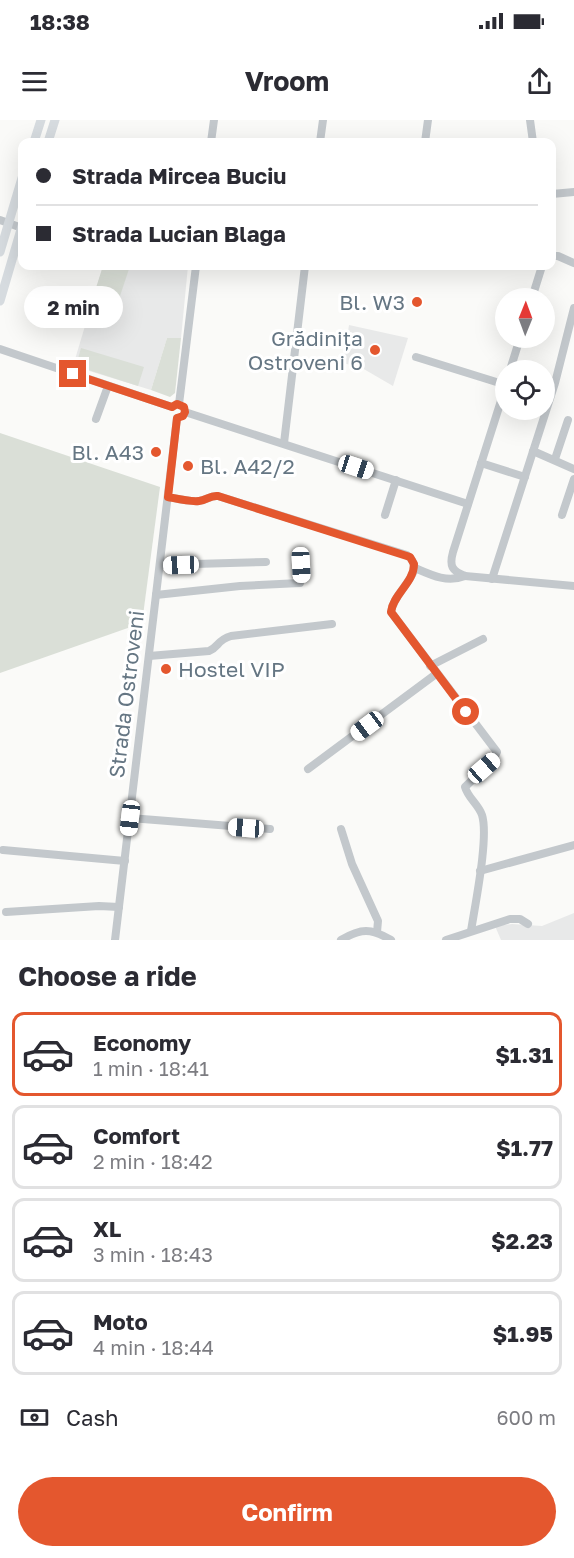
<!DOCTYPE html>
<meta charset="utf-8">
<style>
body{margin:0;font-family:"Golos Text",sans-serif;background:#f7f7f7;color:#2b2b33;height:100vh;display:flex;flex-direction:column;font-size:22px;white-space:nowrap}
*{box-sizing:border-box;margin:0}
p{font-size:20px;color:#7c7c81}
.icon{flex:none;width:33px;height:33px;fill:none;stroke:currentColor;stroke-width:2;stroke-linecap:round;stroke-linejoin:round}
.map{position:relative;height:820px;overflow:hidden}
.side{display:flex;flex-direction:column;background:#fff;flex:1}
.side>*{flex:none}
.guide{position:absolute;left:18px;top:18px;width:538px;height:132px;border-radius:12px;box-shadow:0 6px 24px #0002;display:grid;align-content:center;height:132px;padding:0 18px;background:#fff}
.needle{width:39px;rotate:1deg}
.fabs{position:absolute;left:495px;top:168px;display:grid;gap:12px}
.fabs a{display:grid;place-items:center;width:60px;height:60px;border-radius:50%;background:#fff;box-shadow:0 6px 24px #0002;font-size:30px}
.end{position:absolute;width:27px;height:27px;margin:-14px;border:8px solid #e4572e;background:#fff;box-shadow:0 0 0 3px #fff}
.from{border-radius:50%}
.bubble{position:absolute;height:42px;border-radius:21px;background:#fff;box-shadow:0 6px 24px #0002;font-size:20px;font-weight:700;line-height:42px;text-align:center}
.car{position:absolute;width:18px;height:36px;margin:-18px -9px;border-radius:8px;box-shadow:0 0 4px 2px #0007;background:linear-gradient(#fff 24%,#345 0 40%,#fff 0 76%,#345 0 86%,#fff 0)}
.guide b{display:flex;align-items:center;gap:21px;height:57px;font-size:22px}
.guide b+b{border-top:2px solid #e1e1e2}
.guide i{width:15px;height:15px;background:#2b2b33}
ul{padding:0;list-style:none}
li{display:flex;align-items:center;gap:18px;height:84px;margin:0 12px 9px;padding:0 6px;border:3px solid #e1e1e2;border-radius:12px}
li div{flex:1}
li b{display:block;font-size:22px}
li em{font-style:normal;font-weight:700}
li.on{border-color:#e4572e}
li>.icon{width:54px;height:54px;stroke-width:1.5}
h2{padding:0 18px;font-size:27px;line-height:72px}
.pay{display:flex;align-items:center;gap:15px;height:66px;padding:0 18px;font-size:22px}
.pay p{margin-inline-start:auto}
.cta{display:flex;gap:12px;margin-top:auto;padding:12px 18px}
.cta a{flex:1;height:69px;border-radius:36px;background:#e4572e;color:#fff;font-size:24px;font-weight:700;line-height:69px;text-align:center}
.status{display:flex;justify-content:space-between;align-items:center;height:42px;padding:0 30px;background:#fff;direction:ltr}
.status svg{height:16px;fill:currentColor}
header{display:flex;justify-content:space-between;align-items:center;height:78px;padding:0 18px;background:#fff;font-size:27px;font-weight:700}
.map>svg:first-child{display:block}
</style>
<div class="status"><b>18:38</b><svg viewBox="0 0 49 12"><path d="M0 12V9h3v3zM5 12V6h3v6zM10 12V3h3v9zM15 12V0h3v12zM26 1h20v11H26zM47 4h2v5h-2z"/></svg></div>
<header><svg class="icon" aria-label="menu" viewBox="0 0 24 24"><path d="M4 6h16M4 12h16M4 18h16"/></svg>Vroom<svg class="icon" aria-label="share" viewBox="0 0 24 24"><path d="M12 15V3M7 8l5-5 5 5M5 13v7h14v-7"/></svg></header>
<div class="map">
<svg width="574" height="820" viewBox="0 0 574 820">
<rect width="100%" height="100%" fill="#fafaf8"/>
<g fill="#e8e9e9">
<path d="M 103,146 L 188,146 L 181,218 L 167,218 L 151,270 L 73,246 Z"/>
<path d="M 349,205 L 408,218 L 393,266 L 362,248 L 343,243 Z"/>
<path d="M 574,793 L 574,820 L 501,820 L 495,806 L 512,804 L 542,806 Z"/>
</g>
<g fill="#dadfd7">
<path d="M 103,146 L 130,146 L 118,182 L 94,174 Z"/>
<path d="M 167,218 L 181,218 L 175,273 L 170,277 L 151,270 Z"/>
<path d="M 81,228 L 144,247 L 138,266 L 76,246 Z"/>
<path d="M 0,313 L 160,367 L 142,503 L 0,553 Z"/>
</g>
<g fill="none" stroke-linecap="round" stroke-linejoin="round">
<g stroke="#c3c8cc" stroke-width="8">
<path d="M 530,0 L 533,22"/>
<path d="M 211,22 L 214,0"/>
<path d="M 320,22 L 323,0"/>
<path d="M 425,22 L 428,0"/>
<path d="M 552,74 L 574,72"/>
<path d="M 0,100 L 22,108"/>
<path d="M 552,136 L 558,136 L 574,143"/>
<path d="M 532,178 L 542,146"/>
<path d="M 0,229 L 172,287"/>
<path d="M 416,237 L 506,265 L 453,432 C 449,446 452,451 465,456 L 574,466"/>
<path d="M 510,250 L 520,218"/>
<path d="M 179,284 L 196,146"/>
<path d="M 185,292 L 468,384"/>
<path d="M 96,299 L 108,266"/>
<path d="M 284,323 L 305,146"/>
<path d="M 533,331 L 574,349"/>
<path d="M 555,339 L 568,300"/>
<path d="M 481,343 L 525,357"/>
<path d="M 168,377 C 178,379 190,382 199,381 C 207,380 210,375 218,376 L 407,435 L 412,440 L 415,448"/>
<path d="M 385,395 L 396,360"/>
<path d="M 562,395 L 574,359"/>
<path d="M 160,445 L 266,442"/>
<path d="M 415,448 C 410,464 393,476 391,492 L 497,632 L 493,640 L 465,667 C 468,678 478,684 482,695 C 489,717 475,785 471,811"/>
<path d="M 415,448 C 431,455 447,463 465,456"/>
<path d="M 492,459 L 555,263 L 574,188"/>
<path d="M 156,475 L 240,466 L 300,463 L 301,445"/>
<path d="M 149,536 L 209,531 C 219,527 217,520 231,516 L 332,504"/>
<path d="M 430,546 L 483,519"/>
<path d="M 308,649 L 436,554"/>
<path d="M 130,698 L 270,709"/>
<path d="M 341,709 L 352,744 L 378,801 L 377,812"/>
<path d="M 3,730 L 125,741"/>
<path d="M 480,751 L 574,725"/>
<path d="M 6,792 L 99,786 L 119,787"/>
<path d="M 115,820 L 177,298"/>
<path d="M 341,820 C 361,808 371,808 391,820"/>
<path d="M 446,820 L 510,799 L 520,799 L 528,804"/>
</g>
<g stroke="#d6dbdf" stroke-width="9">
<path d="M 34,22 L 41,0"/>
<path d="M 48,22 L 55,0"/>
<path d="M 0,132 L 22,58"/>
<path d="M 0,181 L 22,106"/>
</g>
</g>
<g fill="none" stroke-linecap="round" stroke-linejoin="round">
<path stroke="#e4572e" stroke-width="8" d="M 73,254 L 172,287 L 177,284 L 184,287 L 185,292 L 183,296 L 177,298 L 168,377 C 178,379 190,382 199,381 C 207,380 210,375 218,376 L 410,437 L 414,444 C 414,463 393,474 391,492 L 466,592"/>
</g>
<g fill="#e4572e" stroke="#fff" stroke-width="2">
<circle cx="417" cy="182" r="6"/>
<circle cx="375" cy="230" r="6"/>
<circle cx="156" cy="332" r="6"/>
<circle cx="188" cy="346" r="6"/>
<circle cx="166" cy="549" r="6"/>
</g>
<g text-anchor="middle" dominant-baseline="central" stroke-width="6" stroke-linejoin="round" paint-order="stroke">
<g font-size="21" fill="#657683" stroke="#fff" text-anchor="end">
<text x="405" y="182">Bl. W3</text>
<text x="363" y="218">Grădinița<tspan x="363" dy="24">Ostroveni 6</tspan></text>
<text x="144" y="332">Bl. A43</text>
<text x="200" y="346" text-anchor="start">Bl. A42/2</text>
<text x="178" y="549" text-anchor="start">Hostel VIP</text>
</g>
<g font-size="21" fill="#657683" stroke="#fff">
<text transform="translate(126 574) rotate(-83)">Strada Ostroveni</text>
</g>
</g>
</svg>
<div class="fabs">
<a><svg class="needle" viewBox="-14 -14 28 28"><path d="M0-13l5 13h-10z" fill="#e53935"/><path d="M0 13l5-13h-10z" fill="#7c7c81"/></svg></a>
<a><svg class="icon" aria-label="locate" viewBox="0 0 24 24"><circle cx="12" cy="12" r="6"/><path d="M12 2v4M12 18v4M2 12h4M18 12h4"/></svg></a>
</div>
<i class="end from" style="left:466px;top:592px"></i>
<i class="end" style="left:73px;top:254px"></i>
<div class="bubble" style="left:24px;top:166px;width:99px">2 min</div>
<i class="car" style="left:356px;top:347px;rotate:108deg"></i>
<i class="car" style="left:181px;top:445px;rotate:268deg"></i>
<i class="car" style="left:301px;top:445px;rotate:177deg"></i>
<i class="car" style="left:367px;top:606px;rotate:233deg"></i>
<i class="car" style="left:484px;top:648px;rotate:49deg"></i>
<i class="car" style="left:130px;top:698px;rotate:187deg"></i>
<i class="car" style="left:246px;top:708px;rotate:274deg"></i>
<div class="guide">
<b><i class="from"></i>Strada Mircea Buciu</b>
<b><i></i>Strada Lucian Blaga</b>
</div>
</div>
<section class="side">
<h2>Choose a ride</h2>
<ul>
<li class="on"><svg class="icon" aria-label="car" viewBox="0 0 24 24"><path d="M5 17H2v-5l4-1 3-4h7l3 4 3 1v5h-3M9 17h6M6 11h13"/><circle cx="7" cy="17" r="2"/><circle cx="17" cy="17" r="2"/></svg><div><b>Economy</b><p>1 min · 18:41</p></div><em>$1.31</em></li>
<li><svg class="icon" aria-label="car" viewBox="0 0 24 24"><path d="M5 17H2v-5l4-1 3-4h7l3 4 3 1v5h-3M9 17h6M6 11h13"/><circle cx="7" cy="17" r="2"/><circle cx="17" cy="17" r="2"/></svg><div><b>Comfort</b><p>2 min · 18:42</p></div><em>$1.77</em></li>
<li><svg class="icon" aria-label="car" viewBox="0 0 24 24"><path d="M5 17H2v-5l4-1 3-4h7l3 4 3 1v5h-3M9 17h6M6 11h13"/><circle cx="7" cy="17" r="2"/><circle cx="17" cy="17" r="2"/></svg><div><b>XL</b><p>3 min · 18:43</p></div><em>$2.23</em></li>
<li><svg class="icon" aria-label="car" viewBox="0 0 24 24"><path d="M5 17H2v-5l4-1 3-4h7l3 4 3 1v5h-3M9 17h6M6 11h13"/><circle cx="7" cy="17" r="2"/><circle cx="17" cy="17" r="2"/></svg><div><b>Moto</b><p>4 min · 18:44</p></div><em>$1.95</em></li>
</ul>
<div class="pay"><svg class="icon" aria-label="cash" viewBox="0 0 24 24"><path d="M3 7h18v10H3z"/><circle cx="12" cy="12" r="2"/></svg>Cash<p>600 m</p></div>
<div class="cta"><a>Confirm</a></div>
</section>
